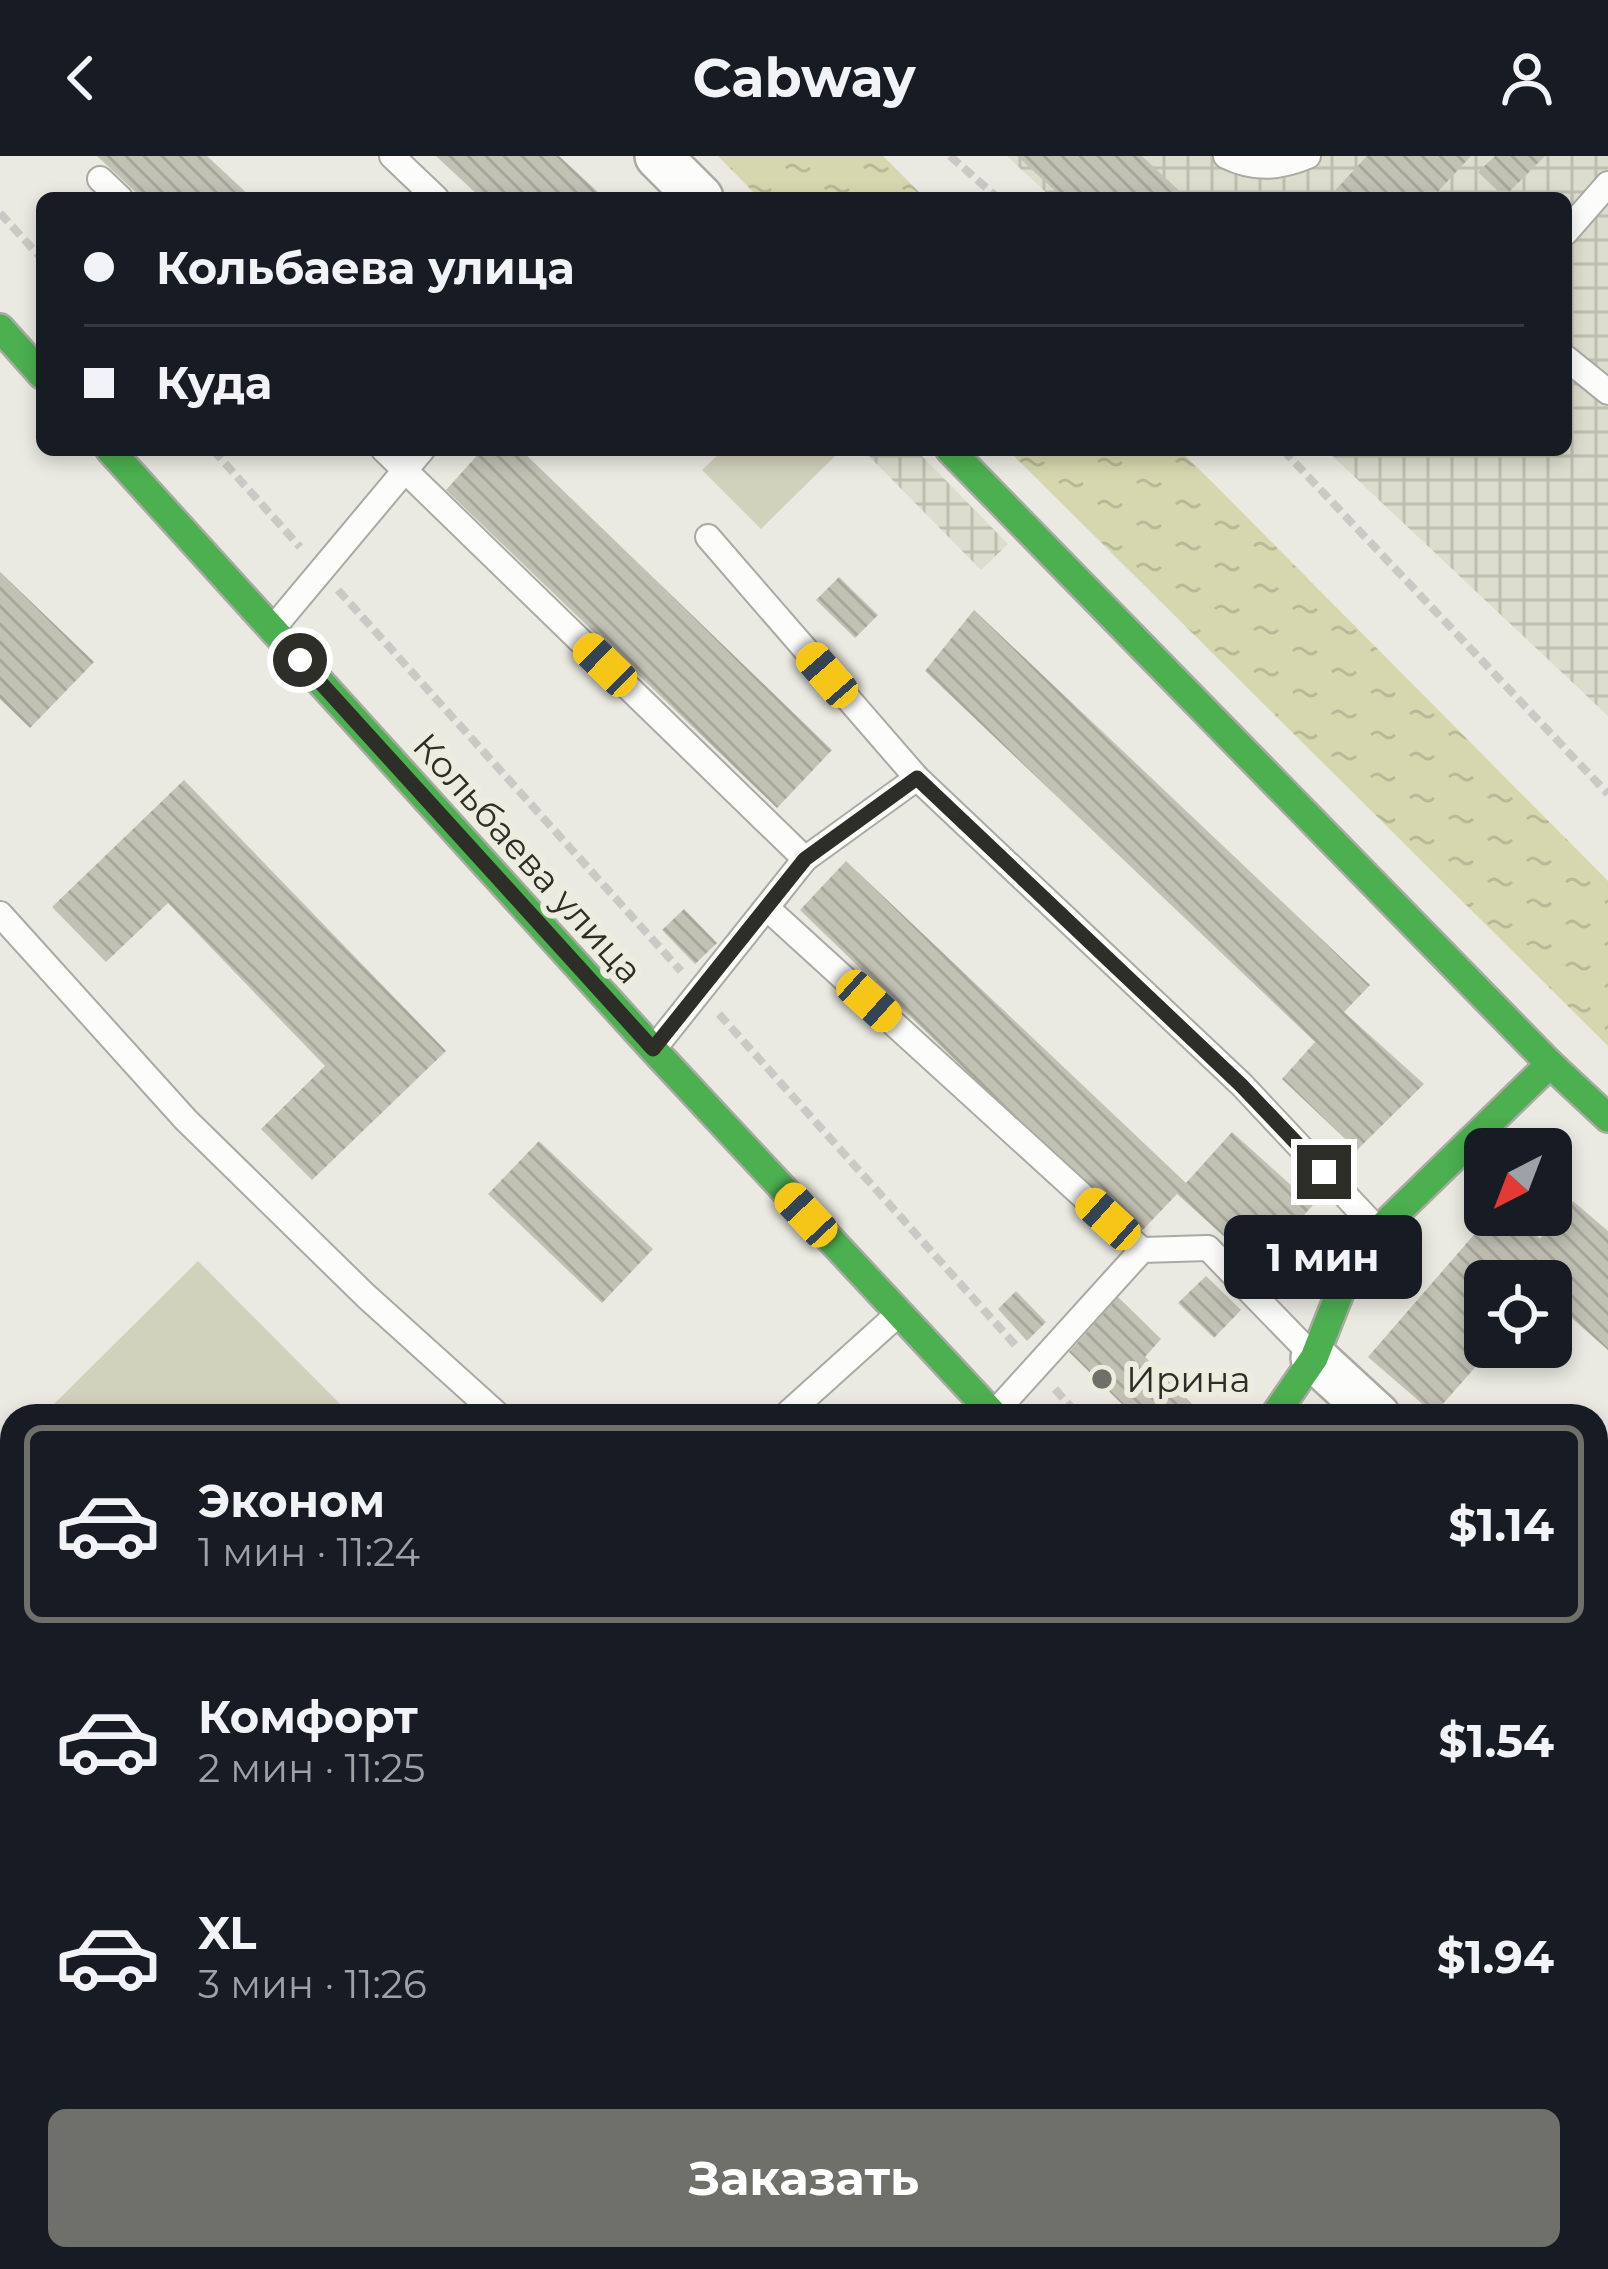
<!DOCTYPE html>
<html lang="ru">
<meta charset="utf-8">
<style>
body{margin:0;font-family:Montserrat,sans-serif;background:#20242c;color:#f1f3f6;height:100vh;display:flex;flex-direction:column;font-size:45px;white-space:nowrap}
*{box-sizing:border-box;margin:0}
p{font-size:39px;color:#9ea1a6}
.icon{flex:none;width:66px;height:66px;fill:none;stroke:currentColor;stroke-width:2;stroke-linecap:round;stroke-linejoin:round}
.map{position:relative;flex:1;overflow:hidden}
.panel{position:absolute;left:0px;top:1248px;width:1608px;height:867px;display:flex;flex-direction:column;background:#171b24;border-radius:36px 36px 0 0;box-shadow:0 6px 18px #0003}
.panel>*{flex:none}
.guide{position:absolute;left:36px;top:36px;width:1536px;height:264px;border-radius:18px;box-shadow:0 6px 18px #0003;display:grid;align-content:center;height:264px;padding:0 48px;background:#171b24}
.needle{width:78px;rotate:222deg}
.tools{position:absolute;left:1464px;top:972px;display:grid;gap:24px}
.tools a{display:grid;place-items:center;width:108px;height:108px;border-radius:18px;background:#171b24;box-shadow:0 6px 18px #0003;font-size:60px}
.end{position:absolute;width:54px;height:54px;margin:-27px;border:15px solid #2e2e29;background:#fff;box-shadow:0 0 0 6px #fff}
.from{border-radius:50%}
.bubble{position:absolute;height:84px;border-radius:18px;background:#171b24;box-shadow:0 6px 18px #0003;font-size:39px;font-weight:700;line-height:84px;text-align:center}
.car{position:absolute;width:36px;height:72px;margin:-36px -18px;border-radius:15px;box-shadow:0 0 9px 3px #0007;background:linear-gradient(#f5c518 24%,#345 0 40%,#f5c518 0 76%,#345 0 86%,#f5c518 0)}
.guide b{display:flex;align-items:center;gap:42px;height:114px;font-size:45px}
.guide b+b{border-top:3px solid #363941}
.guide i{width:30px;height:30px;background:#f1f3f6}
ul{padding:21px 0 0;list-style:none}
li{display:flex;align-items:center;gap:36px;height:198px;margin:0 24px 18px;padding:0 24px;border:6px solid transparent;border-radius:18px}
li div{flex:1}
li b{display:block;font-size:45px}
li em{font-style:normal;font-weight:700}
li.active{border-color:#70706a}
li>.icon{width:108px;height:108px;stroke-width:1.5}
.cta{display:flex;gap:24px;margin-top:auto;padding:24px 48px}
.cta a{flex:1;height:138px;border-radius:18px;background:#70706a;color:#fff;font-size:48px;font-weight:700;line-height:138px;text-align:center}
header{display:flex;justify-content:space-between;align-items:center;height:156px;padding:0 48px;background:#171b24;font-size:54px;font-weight:700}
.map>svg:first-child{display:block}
</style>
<header><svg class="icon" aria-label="back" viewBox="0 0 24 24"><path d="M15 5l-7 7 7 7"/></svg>Cabway<svg class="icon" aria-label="person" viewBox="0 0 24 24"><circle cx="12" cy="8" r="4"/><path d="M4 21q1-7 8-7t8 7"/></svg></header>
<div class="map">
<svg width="1608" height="2113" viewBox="0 0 1608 2113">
<defs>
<pattern id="industrial-grid" width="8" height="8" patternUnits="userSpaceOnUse" patternTransform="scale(3)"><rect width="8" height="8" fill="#ddddce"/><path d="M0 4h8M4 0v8" fill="none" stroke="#bebeb1"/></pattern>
<pattern id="water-ripples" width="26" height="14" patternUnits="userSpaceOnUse" patternTransform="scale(3)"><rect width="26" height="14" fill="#d6d7ae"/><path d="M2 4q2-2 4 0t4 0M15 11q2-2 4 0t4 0" fill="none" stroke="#b8b996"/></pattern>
<pattern id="building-back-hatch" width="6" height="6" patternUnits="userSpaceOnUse" patternTransform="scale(3)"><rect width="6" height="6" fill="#c1c1b4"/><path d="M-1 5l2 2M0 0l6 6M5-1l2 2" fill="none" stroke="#a6a69b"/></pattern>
</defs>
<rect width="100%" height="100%" fill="#eaeae2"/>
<g fill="url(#industrial-grid)">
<path d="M 1007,0 L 1608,0 L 1608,560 L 1326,294 L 1566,294 L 1566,42 L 1052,42 Z"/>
<path d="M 863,294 L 916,294 L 1008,388 L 981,414 Z"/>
</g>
<g fill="#d1d2bc">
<path d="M 723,294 L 834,294 L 837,298 L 761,373 L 702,314 Z"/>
<path d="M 198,1105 L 352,1260 L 42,1260 Z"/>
</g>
<g fill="url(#water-ripples)">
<path d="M 718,0 L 883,0 L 925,42 L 759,42 Z"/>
<path d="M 1008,294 L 1179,294 L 1213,327 L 1608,725 L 1608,890 Z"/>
</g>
<g fill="url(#building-back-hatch)">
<path d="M 97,0 L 207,0 L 252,42 L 142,42 Z"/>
<path d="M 436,0 L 559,0 L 600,38 L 597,42 L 481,42 Z"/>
<path d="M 1017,0 L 1142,0 L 1187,42 L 1063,42 Z"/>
<path d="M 1367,0 L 1471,0 L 1432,42 L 1328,42 Z"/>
<path d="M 1495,0 L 1545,0 L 1504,41 L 1478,16 Z"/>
<path d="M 482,294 L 521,294 L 832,594 L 777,652 L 446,334 Z"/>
<path d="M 0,416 L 94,506 L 30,572 L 0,543 Z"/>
<path d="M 839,421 L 878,459 L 855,482 L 816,444 Z"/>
<path d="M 974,454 L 1370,829 L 1344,856 L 1424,928 L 1357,994 L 1282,923 L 1315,886 L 925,515 Z"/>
<path d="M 184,624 L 446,895 L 312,1024 L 261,973 L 325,910 L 168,747 L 106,806 L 52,751 Z"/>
<path d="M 846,705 L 1186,1027 L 1232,976 L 1313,1049 L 1258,1111 L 1177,1038 L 1137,1080 L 800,754 Z"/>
<path d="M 684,753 L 717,787 L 695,808 L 662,774 Z"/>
<path d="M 539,985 L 653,1093 L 602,1147 L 488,1038 Z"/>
<path d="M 1573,1045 L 1608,1075 L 1608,1194 L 1551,1144 L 1551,1125 L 1485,1125 L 1485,1191 L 1493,1191 L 1434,1258 L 1368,1201 L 1491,1059 L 1512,1059 L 1540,1083 Z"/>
<path d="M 1206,1120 L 1241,1154 L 1214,1182 L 1178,1147 Z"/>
<path d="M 1016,1135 L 1046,1166 L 1027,1185 L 998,1153 Z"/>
<path d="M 1118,1141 L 1161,1183 L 1145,1201 L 1204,1260 L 1134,1260 L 1069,1196 Z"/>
<path d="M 1596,1540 L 1608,1550 L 1608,1670 L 1596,1683 Z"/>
<path d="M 1596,2078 L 1608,2090 L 1608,2113 L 1508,2113 L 1498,2103 L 1596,2103 Z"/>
<path d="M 241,2103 L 271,2103 L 282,2113 L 231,2113 Z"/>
<path d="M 794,2103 L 907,2103 L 917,2113 L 805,2113 Z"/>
<path d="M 1232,2103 L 1307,2103 L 1315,2113 L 1221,2113 Z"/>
</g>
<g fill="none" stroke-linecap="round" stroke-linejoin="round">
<g stroke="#a9aaa3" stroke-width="28">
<g id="lane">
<path d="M 392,0 L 436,42"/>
<path d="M 1226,0 C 1254,14 1280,12 1308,0"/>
<path d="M 100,23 L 120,42"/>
<path d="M 1566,76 L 1608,28"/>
<path d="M 1566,202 L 1608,236"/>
<path d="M 384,294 L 805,703"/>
<path d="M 708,381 L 917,622"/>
<path d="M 274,471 L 422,294"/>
<path d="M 767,752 L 1142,1094"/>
<path d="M 0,758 L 186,964 L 366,1140 L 499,1260"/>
<path d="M 656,890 L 805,703 L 917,622 L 1242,929 L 1377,1073"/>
<path d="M 997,1254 L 1142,1094 L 1208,1092 L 1309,1196"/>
<path d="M 785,1260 L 896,1160"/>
<path d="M 1596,1476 L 1602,1482"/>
<path d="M 1596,1738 L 1608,1725"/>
</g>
</g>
<g stroke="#a9aaa3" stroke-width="50">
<g id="street">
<path d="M 658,0 L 700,42"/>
<path d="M 1314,1202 L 1377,1260"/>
<path d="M 1596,1333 L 1608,1342"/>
<path d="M 0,1984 L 12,1971"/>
<path d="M 694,2103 L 705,2113"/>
<path d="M 1454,2103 L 1463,2113"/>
<path d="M 188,2113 L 197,2103"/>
<path d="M 1172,2113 L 1184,2103"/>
</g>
</g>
<g stroke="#a9aaa3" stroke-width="32">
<g id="fast">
<path d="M 0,172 L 42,219"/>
<path d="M 110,294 L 653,893 L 995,1260"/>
<path d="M 950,294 L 1550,908 L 1608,962"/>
<path d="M 1274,1260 L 1314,1202 L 1352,1106 L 1379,1074 L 1550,908"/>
<path d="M 1596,1921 L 1608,1934"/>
</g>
</g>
<g stroke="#c9c9c6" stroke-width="8" stroke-dasharray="12 6" stroke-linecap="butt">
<path d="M 950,0 L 998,42"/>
<path d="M 0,57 L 42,103"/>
<path d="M 213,294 L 300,391"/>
<path d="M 1283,294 L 1608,638"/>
<path d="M 338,434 L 681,815"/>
<path d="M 719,858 L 1017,1191"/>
<path d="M 1055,1233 L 1079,1260"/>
<path d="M 1596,1812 L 1608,1825"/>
<path d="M 314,2103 L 325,2113"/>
<path d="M 940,2103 L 951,2113"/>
<path d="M 376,2113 L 385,2103"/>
</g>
<use href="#lane" stroke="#fcfcfb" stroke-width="24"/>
<use href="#street" stroke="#fcfcfb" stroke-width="45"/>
<use href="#fast" stroke="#4caf50" stroke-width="27"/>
</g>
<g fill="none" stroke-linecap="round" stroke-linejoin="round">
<path stroke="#2e2e29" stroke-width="15" d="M 300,504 L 653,893 L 805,703 L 917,622 L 1241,929 L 1324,1016"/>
</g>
<circle fill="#70706a" stroke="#ededdf" stroke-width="4.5" cx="1102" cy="1223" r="12"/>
<g text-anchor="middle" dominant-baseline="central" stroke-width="12" stroke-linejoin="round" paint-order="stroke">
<g font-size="36" fill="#2e2e29" stroke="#ededdf">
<text transform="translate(528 702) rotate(48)">Кольбаева улица</text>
</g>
<g font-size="36" fill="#2e2e29" stroke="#ededdf" text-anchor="start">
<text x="1126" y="1223">Ирина</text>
</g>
</g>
</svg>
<div class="tools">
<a><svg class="needle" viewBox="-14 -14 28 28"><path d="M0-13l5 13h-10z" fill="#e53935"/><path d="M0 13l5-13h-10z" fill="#9ea1a6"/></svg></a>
<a><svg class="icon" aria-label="locate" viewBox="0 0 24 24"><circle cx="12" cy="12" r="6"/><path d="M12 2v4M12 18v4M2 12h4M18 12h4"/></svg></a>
</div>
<i class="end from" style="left:300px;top:504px"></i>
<i class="end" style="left:1324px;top:1016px"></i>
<div class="bubble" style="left:1224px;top:1059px;width:198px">1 мин</div>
<i class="car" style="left:605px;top:509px;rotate:314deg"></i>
<i class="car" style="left:827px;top:519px;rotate:319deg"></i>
<i class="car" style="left:869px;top:845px;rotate:132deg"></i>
<i class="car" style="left:806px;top:1059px;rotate:317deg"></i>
<i class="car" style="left:1108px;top:1063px;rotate:312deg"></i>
<div class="guide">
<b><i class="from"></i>Кольбаева улица</b>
<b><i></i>Куда</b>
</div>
<section class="panel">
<ul>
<li class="active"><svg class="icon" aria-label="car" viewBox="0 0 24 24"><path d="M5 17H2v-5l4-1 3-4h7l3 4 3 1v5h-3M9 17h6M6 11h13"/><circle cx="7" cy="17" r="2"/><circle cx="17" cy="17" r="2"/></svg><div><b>Эконом</b><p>1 мин · 11:24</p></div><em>$1.14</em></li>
<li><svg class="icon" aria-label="car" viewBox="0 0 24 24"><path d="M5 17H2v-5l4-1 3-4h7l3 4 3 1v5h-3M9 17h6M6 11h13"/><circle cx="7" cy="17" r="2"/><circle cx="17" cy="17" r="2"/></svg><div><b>Комфорт</b><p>2 мин · 11:25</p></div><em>$1.54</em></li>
<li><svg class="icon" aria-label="car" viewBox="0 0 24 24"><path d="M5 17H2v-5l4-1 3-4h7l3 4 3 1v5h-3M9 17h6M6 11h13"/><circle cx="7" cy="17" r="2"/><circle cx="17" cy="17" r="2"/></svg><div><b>XL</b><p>3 мин · 11:26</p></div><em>$1.94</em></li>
</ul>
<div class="cta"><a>Заказать</a></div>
</section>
</div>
